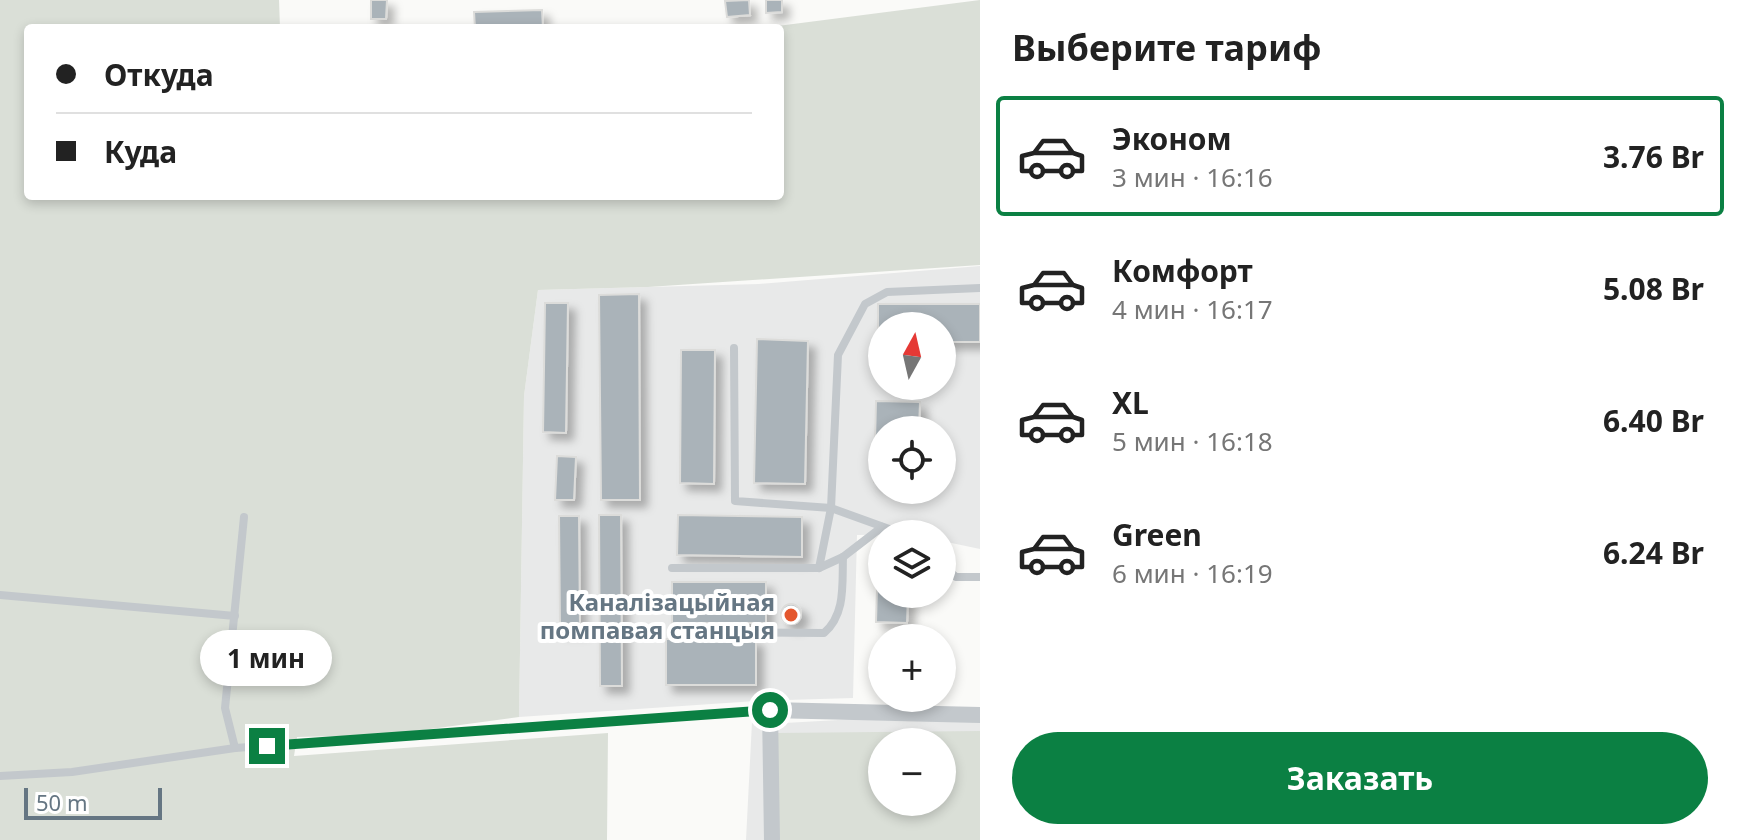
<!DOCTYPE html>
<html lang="ru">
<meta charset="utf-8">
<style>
body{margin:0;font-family:"Noto Sans",sans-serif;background:#f6f6f6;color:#222;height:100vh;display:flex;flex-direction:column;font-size:30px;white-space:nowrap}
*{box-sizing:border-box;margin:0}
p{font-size:26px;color:#767676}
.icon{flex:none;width:44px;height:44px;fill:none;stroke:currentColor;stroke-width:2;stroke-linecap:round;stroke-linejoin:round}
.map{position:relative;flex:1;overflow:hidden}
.drawer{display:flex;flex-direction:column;background:#fff;width:760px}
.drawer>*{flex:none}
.top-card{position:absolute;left:24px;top:24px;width:760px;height:176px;border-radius:8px;box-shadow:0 4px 12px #0003;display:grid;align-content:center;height:176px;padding:0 32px;background:#fff}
.needle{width:52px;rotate:8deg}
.controls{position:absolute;left:868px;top:312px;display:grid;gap:16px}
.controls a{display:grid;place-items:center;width:88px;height:88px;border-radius:50%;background:#fff;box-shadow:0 4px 12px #0003;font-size:40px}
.scale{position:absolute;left:24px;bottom:20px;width:138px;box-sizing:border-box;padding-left:8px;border:4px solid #657683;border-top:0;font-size:22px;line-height:28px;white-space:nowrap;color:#657683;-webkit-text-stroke:6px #fff;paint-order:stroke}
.end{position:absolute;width:36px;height:36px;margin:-18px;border:10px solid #0b8043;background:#fff;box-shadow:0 0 0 4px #fff}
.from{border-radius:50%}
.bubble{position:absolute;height:56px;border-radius:28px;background:#fff;box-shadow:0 4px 12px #0003;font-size:26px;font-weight:700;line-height:56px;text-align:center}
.top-card b{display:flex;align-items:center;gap:28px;height:76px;font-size:30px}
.top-card b+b{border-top:2px solid #e0e0e0}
.top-card i{width:20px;height:20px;background:#222}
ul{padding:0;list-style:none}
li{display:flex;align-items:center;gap:24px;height:120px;margin:0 16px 12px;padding:0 16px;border:4px solid transparent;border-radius:8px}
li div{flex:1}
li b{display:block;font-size:30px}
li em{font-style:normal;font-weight:700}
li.current{border-color:#0b8043}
li>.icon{width:72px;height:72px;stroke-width:1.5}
h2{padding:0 32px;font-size:36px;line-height:96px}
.cta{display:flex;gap:16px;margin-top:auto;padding:16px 32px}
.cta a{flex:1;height:92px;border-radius:48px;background:#0b8043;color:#fff;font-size:32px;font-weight:700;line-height:92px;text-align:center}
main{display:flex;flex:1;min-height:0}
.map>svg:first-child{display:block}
</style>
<main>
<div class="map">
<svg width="980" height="840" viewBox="0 0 980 840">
<defs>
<filter id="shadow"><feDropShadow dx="7" dy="7" stdDeviation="4" flood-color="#0004"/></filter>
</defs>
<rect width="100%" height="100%" fill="#fafaf8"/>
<g fill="#e8e9e9" fill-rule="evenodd">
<path d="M 980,266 L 980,549 L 942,541 L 942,534 L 857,535 L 853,698 L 756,701 L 519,717 L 524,396 L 538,290 L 759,284 ZM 882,326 L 942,326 L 942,386 L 882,386 ZM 882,430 L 942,430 L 942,490 L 882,490 Z"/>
<path d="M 980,712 L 980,840 L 746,840 L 752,722 L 785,723 ZM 882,742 L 942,742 L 942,802 L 882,802 Z"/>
</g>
<g fill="#dadfd7" fill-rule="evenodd">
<path d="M 0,0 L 279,0 L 280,28 L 28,28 L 28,196 L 780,196 L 780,28 L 762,28 L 980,0 L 980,265 L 648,287 L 538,290 L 524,396 L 519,717 L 386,735 L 297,737 L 294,756 L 608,733 L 607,840 L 0,840 Z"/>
<path d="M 980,731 L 980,840 L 777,840 L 775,733 ZM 882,742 L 942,742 L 942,802 L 882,802 Z"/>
</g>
<g fill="#aab3b9" stroke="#dcdcda" stroke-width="2" filter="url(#shadow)">
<path d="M 371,0 L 387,0 L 386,19 L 371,19 Z"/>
<path d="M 749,0 L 750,15 L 727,17 L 725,1 Z"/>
<path d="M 766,0 L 782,0 L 782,12 L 766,13 Z"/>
<path d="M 542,10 L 543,28 L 475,28 L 474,12 Z"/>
<path d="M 639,294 L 640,500 L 601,500 L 599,295 Z"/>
<path d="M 545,303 L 568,303 L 566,433 L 543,432 Z"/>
<path d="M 878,304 L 980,304 L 980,342 L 942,342 L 942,326 L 882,326 L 882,342 L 878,342 Z"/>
<path d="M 757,339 L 808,341 L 805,484 L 754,483 Z"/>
<path d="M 681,350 L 715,350 L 714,484 L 680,483 Z"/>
<path d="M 876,401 L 920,402 L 919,430 L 882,430 L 882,482 L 874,482 Z"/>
<path d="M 557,456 L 576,457 L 574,500 L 555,500 Z"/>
<path d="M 599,515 L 621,515 L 622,686 L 600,686 Z"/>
<path d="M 678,515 L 802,517 L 802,557 L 677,555 Z"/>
<path d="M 559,516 L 579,516 L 580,629 L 560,629 Z"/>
<path d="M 878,553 L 882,553 L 882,594 L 908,594 L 907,623 L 876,622 Z"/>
<rect x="672" y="582" width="94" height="41"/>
<circle cx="791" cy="614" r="10"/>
<rect x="666" y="639" width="90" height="46"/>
</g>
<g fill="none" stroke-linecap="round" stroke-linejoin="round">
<g stroke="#c3c8cc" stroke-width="8">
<path d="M 734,348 L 735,501 L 831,508 L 903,534"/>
<path d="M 942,565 L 956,577 L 980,577"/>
<path d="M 672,568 L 819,568 L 831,508 L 838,355 L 865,304 L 887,292 L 980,288"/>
<path d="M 819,568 L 843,557 L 882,527"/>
<path d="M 0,595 L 235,616"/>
<path d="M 676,632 L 824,633 C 846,614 842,584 843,557"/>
<path d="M 235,748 L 225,708 L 244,517"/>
<path d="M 0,776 L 72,772 L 235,748 L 770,710"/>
</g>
<path stroke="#c3c8cc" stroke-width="16" d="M 772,840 L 770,710 L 980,715"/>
</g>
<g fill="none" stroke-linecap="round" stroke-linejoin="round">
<path stroke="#0b8043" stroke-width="10" d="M 267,746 L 770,710"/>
</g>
<circle fill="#e4572e" stroke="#fff" stroke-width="3" cx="791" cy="615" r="8"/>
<g text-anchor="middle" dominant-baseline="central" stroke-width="8" stroke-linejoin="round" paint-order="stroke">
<g font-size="24" font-weight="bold" fill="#657683" stroke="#fff" text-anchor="end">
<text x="775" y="601">Каналізацыйная<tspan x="775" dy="28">помпавая станцыя</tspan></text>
</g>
</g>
</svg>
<div class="controls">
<a><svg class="needle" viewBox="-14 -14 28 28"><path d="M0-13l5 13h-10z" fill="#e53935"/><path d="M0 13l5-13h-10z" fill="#767676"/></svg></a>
<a><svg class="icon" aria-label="locate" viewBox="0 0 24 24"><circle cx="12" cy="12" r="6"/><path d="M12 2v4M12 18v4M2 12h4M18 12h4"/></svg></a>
<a><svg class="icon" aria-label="layers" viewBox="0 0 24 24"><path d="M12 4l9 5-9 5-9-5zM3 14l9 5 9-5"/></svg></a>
<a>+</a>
<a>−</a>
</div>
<div class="scale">50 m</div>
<i class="end from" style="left:770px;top:710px"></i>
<i class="end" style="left:267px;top:746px"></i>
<div class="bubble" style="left:200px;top:630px;width:132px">1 мин</div>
<div class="top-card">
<b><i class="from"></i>Откуда</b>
<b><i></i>Куда</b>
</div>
</div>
<section class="drawer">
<h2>Выберите тариф</h2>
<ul>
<li class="current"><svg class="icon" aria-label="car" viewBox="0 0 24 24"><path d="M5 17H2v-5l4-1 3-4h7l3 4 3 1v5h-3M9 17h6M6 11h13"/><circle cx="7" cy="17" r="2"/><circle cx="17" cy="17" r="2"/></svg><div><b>Эконом</b><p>3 мин · 16:16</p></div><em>3.76 Br</em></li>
<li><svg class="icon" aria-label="car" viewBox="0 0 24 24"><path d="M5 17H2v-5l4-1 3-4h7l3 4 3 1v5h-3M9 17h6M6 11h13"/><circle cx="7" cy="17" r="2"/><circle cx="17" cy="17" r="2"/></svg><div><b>Комфорт</b><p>4 мин · 16:17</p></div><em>5.08 Br</em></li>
<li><svg class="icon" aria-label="car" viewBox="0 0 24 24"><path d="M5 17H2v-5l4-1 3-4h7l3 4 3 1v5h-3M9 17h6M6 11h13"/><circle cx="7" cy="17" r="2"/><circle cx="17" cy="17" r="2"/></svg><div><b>XL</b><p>5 мин · 16:18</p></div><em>6.40 Br</em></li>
<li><svg class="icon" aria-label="car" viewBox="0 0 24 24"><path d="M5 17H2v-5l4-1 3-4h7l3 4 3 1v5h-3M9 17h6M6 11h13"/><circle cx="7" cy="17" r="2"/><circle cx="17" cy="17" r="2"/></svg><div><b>Green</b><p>6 мин · 16:19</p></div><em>6.24 Br</em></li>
</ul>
<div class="cta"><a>Заказать</a></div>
</section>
</main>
